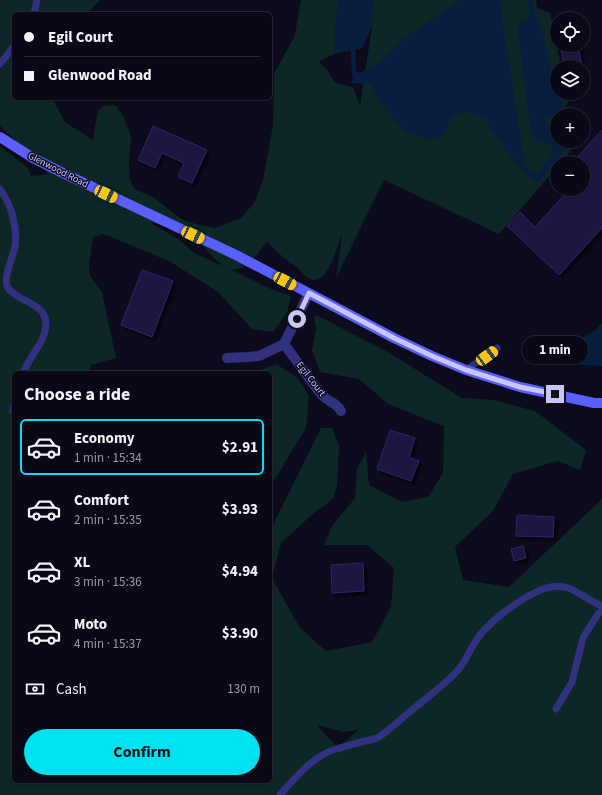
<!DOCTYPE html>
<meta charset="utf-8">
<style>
body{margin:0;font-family:"Source Sans 3",sans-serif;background:#12111f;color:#f1f3f6;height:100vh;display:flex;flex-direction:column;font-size:15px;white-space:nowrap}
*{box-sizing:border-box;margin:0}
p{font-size:13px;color:#999aa1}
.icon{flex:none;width:22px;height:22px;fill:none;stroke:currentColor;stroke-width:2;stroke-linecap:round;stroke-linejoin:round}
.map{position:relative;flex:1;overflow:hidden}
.details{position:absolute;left:12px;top:371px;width:260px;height:412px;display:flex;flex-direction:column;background:#090816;border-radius:6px;box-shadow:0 1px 3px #0004,0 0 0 1px #292935}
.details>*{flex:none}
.guide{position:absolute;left:12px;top:12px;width:260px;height:88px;border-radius:6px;box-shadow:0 1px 3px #0004,0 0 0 1px #292935;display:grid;align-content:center;height:88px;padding:0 12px;background:#090816}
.tools{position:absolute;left:550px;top:12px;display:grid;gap:8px}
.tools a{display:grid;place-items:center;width:40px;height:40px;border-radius:50%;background:#090816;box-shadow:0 1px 3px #0004,0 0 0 1px #292935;font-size:20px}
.end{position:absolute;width:18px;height:18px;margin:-9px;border:5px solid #cac5ff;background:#111;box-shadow:0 0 0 2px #111}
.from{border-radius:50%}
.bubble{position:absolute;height:28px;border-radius:14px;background:#090816;box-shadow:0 1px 3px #0004,0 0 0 1px #292935;font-size:13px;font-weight:700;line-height:28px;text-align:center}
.car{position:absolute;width:12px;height:24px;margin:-12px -6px;border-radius:5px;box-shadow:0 0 3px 1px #0007;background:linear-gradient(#f5c518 24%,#345 0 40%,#f5c518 0 76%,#345 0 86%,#f5c518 0)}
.guide b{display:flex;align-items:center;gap:14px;height:38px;font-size:15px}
.guide b+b{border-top:1px solid #292935}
.guide i{width:10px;height:10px;background:#f1f3f6}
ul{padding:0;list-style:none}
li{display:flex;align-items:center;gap:12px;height:56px;margin:0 8px 6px;padding:0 4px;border:2px solid transparent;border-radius:6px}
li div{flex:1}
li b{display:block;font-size:15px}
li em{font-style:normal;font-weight:700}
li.active{border-color:#00e2f0}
li>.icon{width:36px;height:36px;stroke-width:1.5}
h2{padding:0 12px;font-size:18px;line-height:48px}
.pay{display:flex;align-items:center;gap:10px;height:44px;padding:0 12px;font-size:15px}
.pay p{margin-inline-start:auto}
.action{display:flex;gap:8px;margin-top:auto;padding:8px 12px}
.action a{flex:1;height:46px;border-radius:24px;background:#00e2f0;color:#111;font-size:16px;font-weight:700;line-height:46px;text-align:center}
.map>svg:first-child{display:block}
</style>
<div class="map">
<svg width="602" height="795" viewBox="0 0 602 795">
<defs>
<filter id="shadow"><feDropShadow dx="3.5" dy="3.5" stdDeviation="1" flood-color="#0009"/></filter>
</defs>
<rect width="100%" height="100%" fill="#0c0a1d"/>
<g fill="#0c2725" fill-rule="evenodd">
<path d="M 0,0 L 100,0 L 87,14 L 14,14 L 14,98 L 52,98 L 65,122 L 93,140 L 96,121 L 98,111 L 103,106 L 113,105 L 117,107 L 123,116 L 131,136 L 129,164 L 130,180 L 135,189 L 154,198 L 183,220 L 203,226 L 215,228 L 241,218 L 254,203 L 263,181 L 273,125 L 274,74 L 295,35 L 301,0 L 536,0 L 537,8 L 550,13 L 561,67 L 557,67 L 557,93 L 566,93 L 568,103 L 550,123 L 557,129 L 557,141 L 571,141 L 576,145 L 560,163 L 557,163 L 557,167 L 499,234 L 384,180 L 336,278 L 342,235 C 336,247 328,289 308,278 C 303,275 301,271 297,267 C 295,265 292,264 289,262 C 281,255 273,249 267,241 L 257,255 L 242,268 L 232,270 L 271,289 L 291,296 L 287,313 L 273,332 L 252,329 L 218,292 L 171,262 L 104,234 L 93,237 L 89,264 L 90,276 L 102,292 L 116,358 L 91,365 L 89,373 L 14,373 L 14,781 L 270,781 L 270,531 L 321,428 L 332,428 L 339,446 L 337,485 L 333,499 L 314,513 L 281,543 L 272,578 L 300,628 L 326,651 L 372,642 L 391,607 L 394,568 L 367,545 L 324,545 L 332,526 L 355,498 L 357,469 L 366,452 L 369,485 L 402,502 L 428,497 L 443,473 L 444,426 L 388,404 L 359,379 L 320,372 L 312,351 L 316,329 L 314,318 L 316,315 L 386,351 L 462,398 L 494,400 L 535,411 L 586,450 L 580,470 L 558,461 L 513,474 L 493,511 L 455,547 L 463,580 L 509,587 L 602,499 L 602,795 L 0,795 L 0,146 L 28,168 L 31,176 L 49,174 L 36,163 L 13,138 L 0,126 ZM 371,28 L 372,28 L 360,105 L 353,87 L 335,83 L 328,71 L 319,62 L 334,54 L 362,48 ZM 149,222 L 212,237 L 200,244 L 206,249 L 208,253 L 223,266 L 194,253 L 178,239 ZM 317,725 L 344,732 L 358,730 L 338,748 Z"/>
<path d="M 276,364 L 297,377 L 309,396 L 306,428 L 273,482 L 270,481 L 270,373 L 253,373 Z"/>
</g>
<g fill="#071e3f">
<path d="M 339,0 L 373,0 L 372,26 L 362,48 L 334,54 L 335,22 Z"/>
<path d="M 461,0 L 498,0 L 500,1 L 502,21 L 525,166 L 519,167 L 483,117 L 464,111 L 452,117 L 444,134 L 433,141 L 407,132 L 387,111 L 374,91 L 371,84 L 351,83 L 354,76 L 380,62 L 401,41 Z"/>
<path d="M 530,13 L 536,15 L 539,21 L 557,93 L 565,108 L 558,115 L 557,115 L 556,118 L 551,116 L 548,116 L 545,121 C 548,128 556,134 557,141 L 559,141 L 565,148 L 537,184 L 535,180 L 528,175 L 529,173 L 537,174 L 553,153 L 552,148 L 549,144 C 539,141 536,140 531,131 L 518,31 L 519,25 L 521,21 L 527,19 Z"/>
<path d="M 602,323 L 602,366 L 551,363 L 546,357 L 594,331 Z"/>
</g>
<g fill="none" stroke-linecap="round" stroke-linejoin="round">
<g stroke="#071e3f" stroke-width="4.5">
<path d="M 529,0 L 531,5 L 533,20"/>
<path d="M 353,50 L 354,74 L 363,74"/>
<path d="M 520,162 L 521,165 L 533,177"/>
</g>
</g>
<g fill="#1b143f" stroke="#30246d" filter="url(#shadow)">
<path d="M 560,45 L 578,45 L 582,67 L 565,67 Z"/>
<path d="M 153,126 L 207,150 L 192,183 L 178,177 L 184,163 L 162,153 L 155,168 L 138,160 Z"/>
<path d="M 602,130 L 602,228 L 559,275 L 507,226 L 520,212 L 535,227 L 570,189 L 583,189 L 583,163 L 572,163 Z"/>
<path d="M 142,270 L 173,281 L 152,337 L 121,325 Z"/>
<path d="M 390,430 L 415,438 L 409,457 L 419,461 L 411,481 L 377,469 Z"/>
<path d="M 517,515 L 554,517 L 553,537 L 516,536 Z"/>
<path d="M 523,546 L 526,558 L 514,561 L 511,549 Z"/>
<path d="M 363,563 L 364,591 L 332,593 L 331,565 Z"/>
</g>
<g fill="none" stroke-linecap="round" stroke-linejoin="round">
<g stroke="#313180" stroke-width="7">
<path d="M 34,14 L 37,0"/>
<path d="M 0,64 L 14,46"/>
<path d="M 0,189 C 11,204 18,228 15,247 C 13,257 2,279 8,288 C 17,302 46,302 46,324 C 46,341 29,357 23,373"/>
<path d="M 466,370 L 497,348"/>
<path d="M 13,411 L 14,405"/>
<path d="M 556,709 L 572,682 L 583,638 L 589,628 L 598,614 L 602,611"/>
<path d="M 280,795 C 294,779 312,757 333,750 C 343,747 354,744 365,741 C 370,740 375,739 379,737 C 391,729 401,719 412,710 C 427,697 445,685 458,670 C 467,660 471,646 480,635 C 494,618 521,598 541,590 C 569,578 579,597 602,606"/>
</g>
<g stroke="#313180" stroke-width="10">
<path d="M 284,344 C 297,361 309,379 322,395 C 328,402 336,402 341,411"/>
<path d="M 227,358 L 247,357 L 259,356 L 284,344 L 309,293"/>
</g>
<path stroke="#5c5fff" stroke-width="10" d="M 0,137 L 33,158 L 63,173 L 236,255 L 394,338 L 432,356 L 466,370 L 520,387 L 594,403 L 602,403"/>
</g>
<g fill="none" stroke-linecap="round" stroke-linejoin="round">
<path stroke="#cac5ff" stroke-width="5" d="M 297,319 L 309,293 L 394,338 L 432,356 L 466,370 L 520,387 L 555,394"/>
</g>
<g text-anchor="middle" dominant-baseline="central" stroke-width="3" stroke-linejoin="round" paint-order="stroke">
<g font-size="10" fill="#cac5ff" stroke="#0c0a1d">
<text transform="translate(58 170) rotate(27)">Glenwood Road</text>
<text transform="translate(311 379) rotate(52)">Egil Court</text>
</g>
</g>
</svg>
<div class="tools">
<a><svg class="icon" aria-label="locate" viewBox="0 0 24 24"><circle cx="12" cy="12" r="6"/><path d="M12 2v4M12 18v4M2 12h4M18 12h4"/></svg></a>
<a><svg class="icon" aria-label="layers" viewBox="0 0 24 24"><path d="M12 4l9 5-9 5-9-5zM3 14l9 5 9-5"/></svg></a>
<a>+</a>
<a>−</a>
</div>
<i class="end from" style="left:297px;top:319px"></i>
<i class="end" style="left:555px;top:394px"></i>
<div class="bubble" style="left:522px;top:336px;width:66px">1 min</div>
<i class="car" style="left:106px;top:194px;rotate:115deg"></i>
<i class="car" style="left:193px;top:235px;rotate:115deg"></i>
<i class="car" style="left:285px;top:281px;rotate:118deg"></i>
<i class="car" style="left:487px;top:356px;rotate:54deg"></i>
<div class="guide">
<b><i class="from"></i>Egil Court</b>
<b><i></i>Glenwood Road</b>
</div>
<section class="details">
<h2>Choose a ride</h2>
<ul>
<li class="active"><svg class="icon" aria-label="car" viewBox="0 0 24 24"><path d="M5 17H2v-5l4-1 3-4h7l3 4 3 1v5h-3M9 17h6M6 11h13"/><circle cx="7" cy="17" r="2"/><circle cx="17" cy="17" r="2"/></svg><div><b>Economy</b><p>1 min · 15:34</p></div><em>$2.91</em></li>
<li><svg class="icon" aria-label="car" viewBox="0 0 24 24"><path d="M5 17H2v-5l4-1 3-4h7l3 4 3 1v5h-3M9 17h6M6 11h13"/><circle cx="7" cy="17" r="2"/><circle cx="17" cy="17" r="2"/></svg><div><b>Comfort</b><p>2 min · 15:35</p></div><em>$3.93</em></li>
<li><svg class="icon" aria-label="car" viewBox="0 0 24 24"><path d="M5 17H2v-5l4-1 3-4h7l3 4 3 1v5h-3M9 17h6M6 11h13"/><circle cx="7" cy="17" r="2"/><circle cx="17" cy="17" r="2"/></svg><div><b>XL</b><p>3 min · 15:36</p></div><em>$4.94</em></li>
<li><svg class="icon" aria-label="car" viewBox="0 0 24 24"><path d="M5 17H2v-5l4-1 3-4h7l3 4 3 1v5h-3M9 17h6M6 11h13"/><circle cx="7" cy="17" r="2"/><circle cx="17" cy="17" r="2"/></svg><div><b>Moto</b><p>4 min · 15:37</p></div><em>$3.90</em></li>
</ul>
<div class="pay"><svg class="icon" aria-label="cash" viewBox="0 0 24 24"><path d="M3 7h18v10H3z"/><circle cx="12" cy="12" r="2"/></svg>Cash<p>130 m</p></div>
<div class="action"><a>Confirm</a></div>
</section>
</div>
